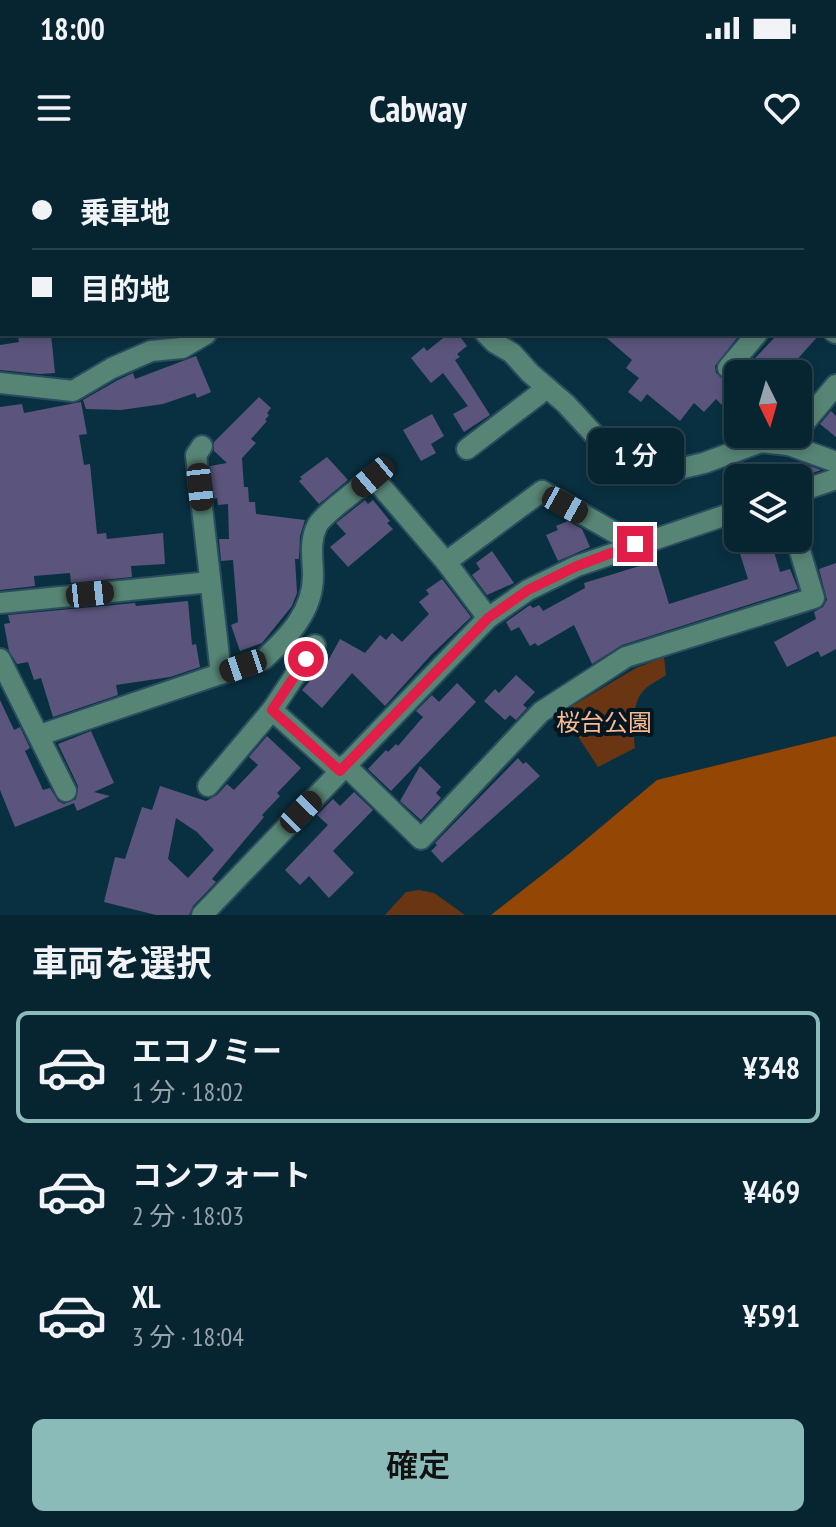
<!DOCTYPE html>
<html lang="ja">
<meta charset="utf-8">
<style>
body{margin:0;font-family:"PT Sans Narrow","Noto Sans JP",sans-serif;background:#15303d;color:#f1f3f6;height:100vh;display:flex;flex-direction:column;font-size:30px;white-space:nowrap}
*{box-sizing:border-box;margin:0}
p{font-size:26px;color:#98a4ab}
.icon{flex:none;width:44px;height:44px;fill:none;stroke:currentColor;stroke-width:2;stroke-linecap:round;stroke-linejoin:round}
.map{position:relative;height:755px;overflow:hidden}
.drawer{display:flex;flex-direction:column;background:#072431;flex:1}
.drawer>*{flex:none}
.top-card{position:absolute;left:0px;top:0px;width:836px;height:176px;box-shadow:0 4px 12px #0003,0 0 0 2px #28414d;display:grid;align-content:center;height:176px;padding:0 32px;background:#072431}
.needle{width:52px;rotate:175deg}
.buttons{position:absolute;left:724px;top:200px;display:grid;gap:16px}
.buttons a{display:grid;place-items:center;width:88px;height:88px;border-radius:12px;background:#072431;box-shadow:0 4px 12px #0003,0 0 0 2px #28414d;font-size:40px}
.end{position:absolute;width:36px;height:36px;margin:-18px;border:10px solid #e11d48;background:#fff;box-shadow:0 0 0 4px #fff}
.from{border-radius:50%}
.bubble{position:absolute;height:56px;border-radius:12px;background:#072431;box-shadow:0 4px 12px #0003,0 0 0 2px #28414d;font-size:26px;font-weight:600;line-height:56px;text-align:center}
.car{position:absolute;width:24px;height:48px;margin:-24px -12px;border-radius:10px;box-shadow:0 0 6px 2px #0007;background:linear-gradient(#222 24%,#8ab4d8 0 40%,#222 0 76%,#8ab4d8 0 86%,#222 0)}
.top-card b{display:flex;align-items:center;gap:28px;height:76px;font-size:30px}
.top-card b+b{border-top:2px solid #28414d}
.top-card i{width:20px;height:20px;background:#f1f3f6}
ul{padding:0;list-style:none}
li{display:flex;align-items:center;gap:24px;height:112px;margin:0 16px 12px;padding:0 16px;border:4px solid transparent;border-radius:12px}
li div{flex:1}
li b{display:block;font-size:30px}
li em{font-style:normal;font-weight:600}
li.selected{border-color:#8bbbb9}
li>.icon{width:72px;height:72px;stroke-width:1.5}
h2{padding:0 32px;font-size:36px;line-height:96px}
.button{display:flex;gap:16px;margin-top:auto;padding:16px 32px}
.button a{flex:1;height:92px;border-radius:12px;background:#8bbbb9;color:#111;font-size:32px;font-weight:600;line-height:92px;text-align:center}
.status{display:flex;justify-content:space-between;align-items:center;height:56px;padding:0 40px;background:#072431;direction:ltr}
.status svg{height:22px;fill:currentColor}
header{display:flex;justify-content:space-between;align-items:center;height:104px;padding:0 32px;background:#072431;font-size:36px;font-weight:600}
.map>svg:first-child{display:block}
</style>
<div class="status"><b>18:00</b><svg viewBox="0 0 49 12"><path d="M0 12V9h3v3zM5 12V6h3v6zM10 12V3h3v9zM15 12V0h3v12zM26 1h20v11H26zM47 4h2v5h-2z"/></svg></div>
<header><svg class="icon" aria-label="menu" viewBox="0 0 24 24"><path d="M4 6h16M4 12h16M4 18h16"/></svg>Cabway<svg class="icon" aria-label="heart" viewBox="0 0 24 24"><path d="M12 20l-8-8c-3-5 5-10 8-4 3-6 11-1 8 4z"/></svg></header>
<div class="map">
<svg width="836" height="755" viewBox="0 0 836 755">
<rect width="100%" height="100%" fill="#093041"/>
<g fill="#6a3512">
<path d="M 664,497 L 666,515 C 659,520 650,524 644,530 C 631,543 633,571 635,588 L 598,607 L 562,552 L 636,508 Z"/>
<path d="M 419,730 L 434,733 L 465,755 L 385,755 L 406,732 Z"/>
</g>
<path fill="#944605" d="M 836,576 L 836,755 L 491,755 L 570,693 L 657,620 Z"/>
<g fill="#5b557d" fill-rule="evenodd">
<path d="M 51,174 L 55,213 L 40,214 L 0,210 L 0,185 L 19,182 L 18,176 Z"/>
<path d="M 448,174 L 458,174 L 467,186 L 457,194 L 460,197 L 455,200 L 490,255 L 464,272 L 453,254 L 468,246 L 443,213 L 431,223 L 411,198 L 424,187 L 427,191 Z"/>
<path d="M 602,174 L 740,174 L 715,206 L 716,213 L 725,221 L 738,216 L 738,261 L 716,239 L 704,252 L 694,243 L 680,261 L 647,234 L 641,242 L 628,232 L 639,218 L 626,208 L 632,200 Z"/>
<path d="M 778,174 L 820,174 L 784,214 L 740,214 Z"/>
<path d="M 196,196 L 211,232 L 197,238 L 195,233 L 163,244 L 121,250 L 86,249 L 83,240 L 118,220 L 133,213 L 135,219 Z"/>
<path d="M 259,237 L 271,248 L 267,253 L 269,255 L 265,260 L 267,261 L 251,279 L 256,283 L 242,298 L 244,327 L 248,327 L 249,342 L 255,342 L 256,354 L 305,360 L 300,376 L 299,399 L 295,399 L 297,433 L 292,446 L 262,483 L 240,491 L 231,465 L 238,462 L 233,400 L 221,401 L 219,379 L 229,379 L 228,344 L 218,345 L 217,338 L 214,339 L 210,306 L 227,303 L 214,291 L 214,282 Z"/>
<path d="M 81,242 L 87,274 L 79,275 L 84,305 L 90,304 L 97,374 L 106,373 L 107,379 L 163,373 L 165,404 L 131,406 L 132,417 L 71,423 L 70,413 L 34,416 L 35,426 L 0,430 L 0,247 L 22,244 L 24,253 Z"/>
<path d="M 831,251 L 836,256 L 836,277 L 820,264 Z"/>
<path d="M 432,254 L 444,276 L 431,284 L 436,293 L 421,301 L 403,270 Z"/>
<path d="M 327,297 L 348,320 L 319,344 L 299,321 L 302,319 L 300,317 Z"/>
<path d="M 799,302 L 821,310 L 798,318 L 762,318 L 761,315 Z"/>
<path d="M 365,340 L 368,344 L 373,340 L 390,361 L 387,363 L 393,369 L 348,407 L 330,387 L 346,374 L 336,363 Z"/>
<path d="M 568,361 L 582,369 L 590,387 L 558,401 L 546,375 L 558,370 L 556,366 Z"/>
<path d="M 735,378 L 770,378 L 780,412 L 790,409 L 798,429 L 622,485 L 592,504 L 574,465 L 538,486 L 535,483 L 530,486 L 519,467 L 511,471 L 506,462 L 530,445 L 533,448 L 539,445 L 543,451 L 585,428 L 584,423 L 656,401 L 669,444 L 748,419 Z"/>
<path d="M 492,391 L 514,423 L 487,435 L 472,415 L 480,409 L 476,403 Z"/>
<path d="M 836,403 L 836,489 L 821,497 L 818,491 L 787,507 L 774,482 L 816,459 L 814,452 L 823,447 L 827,440 L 819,409 Z"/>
<path d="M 442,419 L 471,457 L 431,495 L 385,546 L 352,513 L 322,548 L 302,530 L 328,501 L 340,479 L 365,493 L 380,475 L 386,480 L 392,473 L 402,482 L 429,454 L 419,442 L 429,434 L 426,430 Z"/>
<path d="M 188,441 L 192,485 L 196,484 L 200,507 L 170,517 L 116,525 L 118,535 L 53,557 L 41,518 L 34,520 L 28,502 L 17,504 L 9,491 L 4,464 L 10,463 L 8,455 L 135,443 L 136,446 Z"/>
<path d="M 516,515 L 535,532 L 523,545 L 527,548 L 516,560 L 510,555 L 505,560 L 484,541 L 495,529 L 499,533 Z"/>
<path d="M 457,523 L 476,542 L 391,631 L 368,609 L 386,590 L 388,592 L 396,584 L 398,586 L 423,557 L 416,551 L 432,535 L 439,542 Z"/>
<path d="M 0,540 L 14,570 L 20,567 L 30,588 L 25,591 L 43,630 L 50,628 L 58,641 L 64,644 L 76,639 L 78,626 L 58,584 L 91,571 L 114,623 L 94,632 L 110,636 L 77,651 L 74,643 L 15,667 L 0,630 Z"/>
<path d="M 267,576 L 301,608 L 277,633 L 280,636 L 262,655 L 264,657 L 212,719 L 216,722 L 193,746 L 189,755 L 156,755 L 104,742 L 115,697 L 125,699 L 142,647 L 152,650 L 160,626 L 206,641 L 217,635 L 227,624 L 234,630 L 258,605 L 249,597 ZM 176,658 L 197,672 L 214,690 L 188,718 L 168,699 Z"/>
<path d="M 518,598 L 523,604 L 526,602 L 540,616 L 442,703 L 431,691 L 437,685 L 435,683 Z"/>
<path d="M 420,606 L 441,627 L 436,633 L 441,638 L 421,660 L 400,641 Z"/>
<path d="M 354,632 L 373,650 L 333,691 L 354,713 L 329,738 L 309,716 L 300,725 L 285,710 L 328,665 L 317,655 L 333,639 L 340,646 Z"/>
</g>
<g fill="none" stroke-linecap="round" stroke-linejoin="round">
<g stroke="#2a4e5f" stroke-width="24">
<g id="minor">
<path d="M 364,0 L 364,2"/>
<path d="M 626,0 L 629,2"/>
<path d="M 162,2 L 166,0"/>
<path d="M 531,2 L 533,0"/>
<path d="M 659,2 L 661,0"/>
<path d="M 777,2 L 779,0"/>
<path d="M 0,41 L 2,40"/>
<path d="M 834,82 L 836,80"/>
<path d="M 834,172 L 836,173"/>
<path d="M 486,174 L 495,183 L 512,193 L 530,213 L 566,244 L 602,283 L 644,313 L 666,312 L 704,303 L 761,282 L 789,285 L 836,302"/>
<path d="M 728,208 L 757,174"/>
<path d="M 0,223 L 73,231 L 112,208 L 151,191 L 182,188 L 206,174"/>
<path d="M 805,262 L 836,225"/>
<path d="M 202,286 L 196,295 L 221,514"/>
<path d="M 467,289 L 547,228"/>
<path d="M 798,332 L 836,319"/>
<path d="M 446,402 L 542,331 L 635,384"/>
<path d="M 0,443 L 210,422"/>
<path d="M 315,485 L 272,550 L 340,611"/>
<path d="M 0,499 L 66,631"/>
<path d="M 40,575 L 264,499 C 289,476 313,451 313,416 C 313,399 309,382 317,366 C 322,355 361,327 373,317 L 446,402 L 488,458"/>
<path d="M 345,605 L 421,679 L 541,552 L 626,497 L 814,438 L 796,378"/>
<path d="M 208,626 L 272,550"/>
<path d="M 202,755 L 488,458 L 528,430 L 577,406 L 738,351"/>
</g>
</g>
<use href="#minor" stroke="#578575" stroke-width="20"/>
</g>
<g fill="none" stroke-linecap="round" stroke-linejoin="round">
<path stroke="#e11d48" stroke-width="10" d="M 306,499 L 272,550 L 340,611 L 488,458 L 528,430 L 577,406 L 635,384"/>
</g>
<g text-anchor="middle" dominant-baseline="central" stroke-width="8" stroke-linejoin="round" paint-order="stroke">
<g font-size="24" fill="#fbb993" stroke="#041720">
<text x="604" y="562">桜台公園</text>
</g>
</g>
</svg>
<div class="buttons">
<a><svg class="needle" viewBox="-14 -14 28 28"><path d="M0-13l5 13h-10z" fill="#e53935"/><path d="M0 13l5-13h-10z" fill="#98a4ab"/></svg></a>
<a><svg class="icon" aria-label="layers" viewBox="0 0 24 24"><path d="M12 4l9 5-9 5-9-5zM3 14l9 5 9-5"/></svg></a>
</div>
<i class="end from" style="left:306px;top:499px"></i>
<i class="end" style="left:635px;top:384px"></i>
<div class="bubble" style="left:588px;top:268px;width:96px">1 分</div>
<i class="car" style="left:373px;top:317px;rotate:230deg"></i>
<i class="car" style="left:200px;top:327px;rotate:174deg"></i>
<i class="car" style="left:565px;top:345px;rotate:119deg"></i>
<i class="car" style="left:90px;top:434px;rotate:84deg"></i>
<i class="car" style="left:243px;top:506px;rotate:251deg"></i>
<i class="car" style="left:301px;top:652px;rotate:44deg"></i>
<div class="top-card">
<b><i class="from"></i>乗車地</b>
<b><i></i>目的地</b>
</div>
</div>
<section class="drawer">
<h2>車両を選択</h2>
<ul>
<li class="selected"><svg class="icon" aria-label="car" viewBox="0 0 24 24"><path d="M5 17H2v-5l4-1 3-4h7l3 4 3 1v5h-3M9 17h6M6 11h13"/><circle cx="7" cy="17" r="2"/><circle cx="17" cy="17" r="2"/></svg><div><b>エコノミー</b><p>1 分 · 18:02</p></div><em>¥348</em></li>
<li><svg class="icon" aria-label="car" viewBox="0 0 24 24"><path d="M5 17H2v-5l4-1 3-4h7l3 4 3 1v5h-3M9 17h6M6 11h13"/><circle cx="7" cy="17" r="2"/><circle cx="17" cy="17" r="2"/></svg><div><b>コンフォート</b><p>2 分 · 18:03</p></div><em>¥469</em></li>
<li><svg class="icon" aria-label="car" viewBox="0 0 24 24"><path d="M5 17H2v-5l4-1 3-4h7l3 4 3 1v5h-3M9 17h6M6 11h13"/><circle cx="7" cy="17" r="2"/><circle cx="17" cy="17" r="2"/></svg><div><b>XL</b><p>3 分 · 18:04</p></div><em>¥591</em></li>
</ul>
<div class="button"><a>確定</a></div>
</section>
